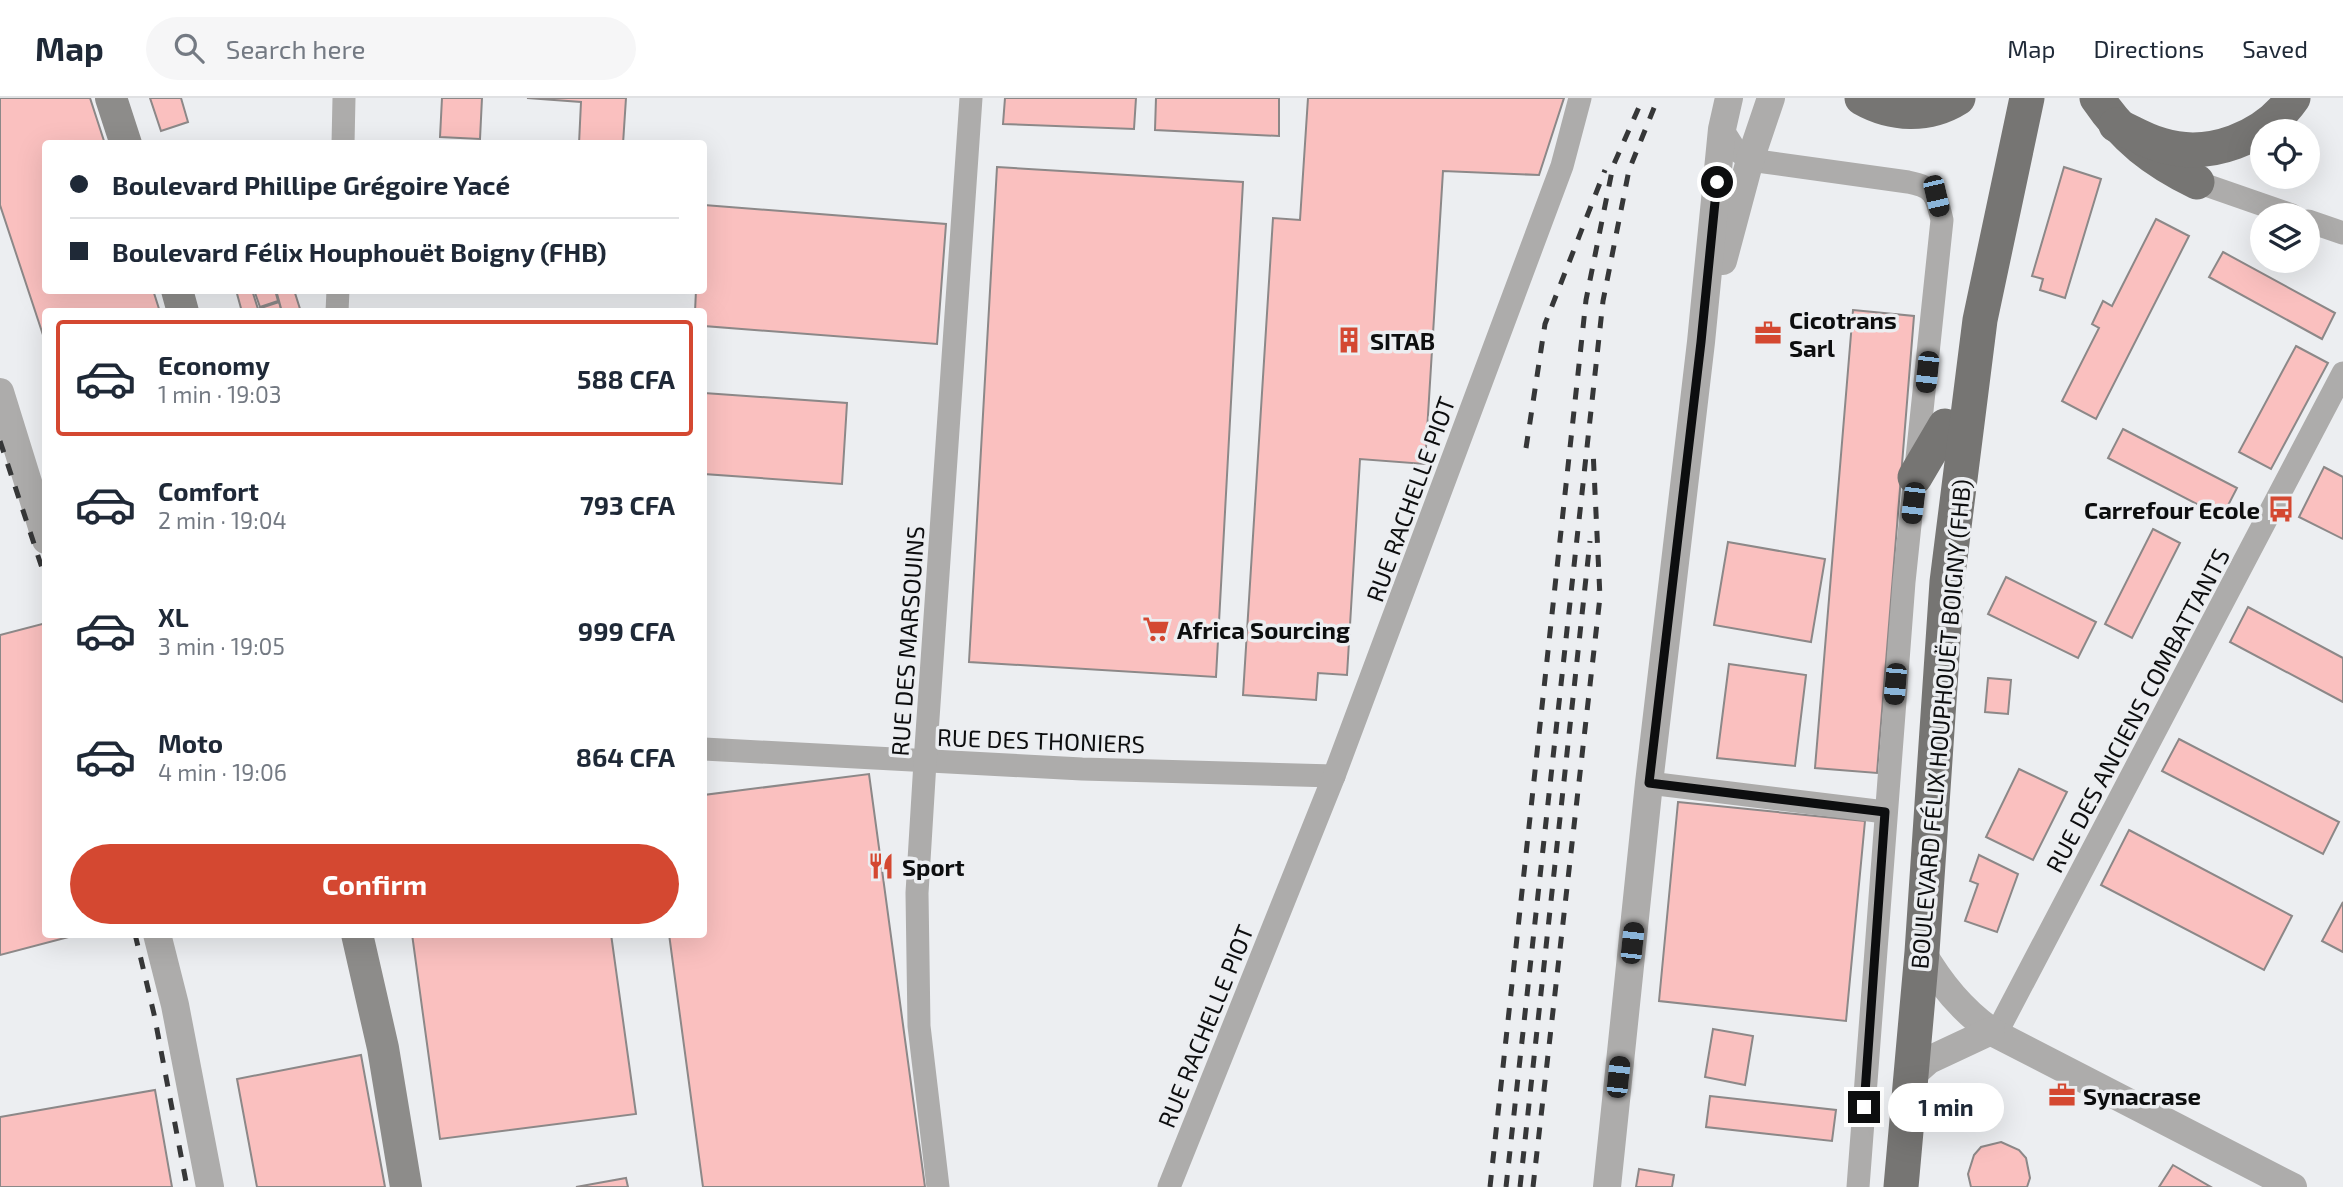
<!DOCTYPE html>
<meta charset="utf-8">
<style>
body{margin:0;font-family:"Exo 2",sans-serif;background:#f6f6f7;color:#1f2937;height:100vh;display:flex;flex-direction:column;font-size:26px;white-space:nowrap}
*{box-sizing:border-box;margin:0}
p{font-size:23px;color:#747a83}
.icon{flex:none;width:38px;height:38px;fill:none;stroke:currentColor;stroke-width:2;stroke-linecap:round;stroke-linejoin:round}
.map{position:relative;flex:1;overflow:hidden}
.drawer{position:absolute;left:42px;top:210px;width:665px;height:630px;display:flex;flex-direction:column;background:#fff;border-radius:7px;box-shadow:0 7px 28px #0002}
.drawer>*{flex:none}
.banner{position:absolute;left:42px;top:42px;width:665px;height:154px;border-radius:7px;box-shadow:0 7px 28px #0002;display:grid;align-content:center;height:154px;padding:0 28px;background:#fff}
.buttons{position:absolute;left:2250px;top:21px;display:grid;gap:14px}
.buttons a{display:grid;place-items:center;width:70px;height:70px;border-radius:50%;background:#fff;box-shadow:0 7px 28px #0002;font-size:35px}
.end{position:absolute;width:32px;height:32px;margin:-16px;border:9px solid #0d0e0f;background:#fff;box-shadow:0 0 0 4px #fff}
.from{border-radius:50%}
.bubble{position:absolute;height:49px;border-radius:24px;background:#fff;box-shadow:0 7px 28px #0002;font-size:23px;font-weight:700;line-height:49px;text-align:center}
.car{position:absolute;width:21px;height:42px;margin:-21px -10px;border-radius:9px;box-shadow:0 0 5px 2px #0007;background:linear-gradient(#222 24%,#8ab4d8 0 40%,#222 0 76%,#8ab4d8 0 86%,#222 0)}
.banner b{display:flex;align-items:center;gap:24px;height:66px;font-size:26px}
.banner b+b{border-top:2px solid #e0e1e3}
.banner i{width:18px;height:18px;background:#1f2937}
ul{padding:12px 0 0;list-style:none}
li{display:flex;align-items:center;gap:21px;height:116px;margin:0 14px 10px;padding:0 14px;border:4px solid transparent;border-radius:7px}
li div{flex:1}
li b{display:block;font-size:26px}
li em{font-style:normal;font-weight:700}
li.current{border-color:#d44831}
li>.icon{width:63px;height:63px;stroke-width:1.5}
.cta{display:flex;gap:14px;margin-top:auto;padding:14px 28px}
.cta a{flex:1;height:80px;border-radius:42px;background:#d44831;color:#fff;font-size:28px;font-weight:700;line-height:80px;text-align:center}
header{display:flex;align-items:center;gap:42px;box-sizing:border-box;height:98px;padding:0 35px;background:#fff;border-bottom:2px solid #e0e1e3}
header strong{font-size:33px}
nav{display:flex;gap:38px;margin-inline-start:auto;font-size:24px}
.search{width:490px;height:63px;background:#f6f6f7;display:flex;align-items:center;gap:18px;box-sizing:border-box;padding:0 24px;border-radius:38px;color:#747a83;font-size:26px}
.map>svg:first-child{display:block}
</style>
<header>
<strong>Map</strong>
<div class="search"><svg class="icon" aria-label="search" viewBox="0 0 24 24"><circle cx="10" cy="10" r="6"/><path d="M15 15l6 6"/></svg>Search here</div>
<nav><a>Map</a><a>Directions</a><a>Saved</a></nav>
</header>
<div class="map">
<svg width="2343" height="1089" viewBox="0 0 2343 1089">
<rect width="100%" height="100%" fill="#eceef1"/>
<g fill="#fac0bf" stroke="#8c8888" stroke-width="2">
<path d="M 0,0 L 90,0 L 105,46 L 46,46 L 46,192 L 153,192 L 160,214 L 46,214 L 46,246 L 0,107 Z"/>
<path d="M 150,0 L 181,0 L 188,24 L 161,33 Z"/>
<path d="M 442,0 L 482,0 L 480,41 L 440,39 Z"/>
<path d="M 527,0 L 626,0 L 623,46 L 579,46 L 581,4 Z"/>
<path d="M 1005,0 L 1136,0 L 1134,31 L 1003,26 Z"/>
<path d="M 1156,0 L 1279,0 L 1279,38 L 1155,32 Z"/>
<path d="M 1308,0 L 1564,0 L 1539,77 L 1443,73 L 1425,366 L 1360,361 L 1347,577 L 1318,575 L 1316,602 L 1243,597 L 1273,120 L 1300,122 Z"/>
<path d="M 997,69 L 1243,84 L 1216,579 L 969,564 Z"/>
<path d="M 2064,69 L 2101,81 L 2065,200 L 2040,192 L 2043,181 L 2032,178 Z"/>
<path d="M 704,107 L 946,126 L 937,246 L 704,228 L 704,214 L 695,214 L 696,192 L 704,192 Z"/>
<path d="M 2156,121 L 2189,138 L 2096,321 L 2062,303 L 2099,230 L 2092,226 L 2103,203 L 2112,208 Z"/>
<path d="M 2223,154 L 2335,215 L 2322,241 L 2209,179 Z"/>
<path d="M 236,192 L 252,192 L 258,211 L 279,204 L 282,214 L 242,214 Z"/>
<path d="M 254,192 L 275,192 L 278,203 L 260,209 Z"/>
<path d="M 276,192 L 294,192 L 301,214 L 282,214 Z"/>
<path d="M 1853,212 L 1914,218 L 1877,675 L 1815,670 Z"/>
<path d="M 2296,248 L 2328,265 L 2271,371 L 2239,354 Z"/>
<path d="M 704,295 L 847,305 L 842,386 L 704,376 Z"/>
<path d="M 2123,331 L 2237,390 L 2222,419 L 2108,360 Z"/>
<path d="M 2324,369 L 2343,379 L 2343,441 L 2299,419 Z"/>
<path d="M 2153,431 L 2180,445 L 2132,540 L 2105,526 Z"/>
<path d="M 1728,444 L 1825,461 L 1811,544 L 1714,527 Z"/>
<path d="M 2006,479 L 2096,524 L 2078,560 L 1988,516 Z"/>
<path d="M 2248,509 L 2343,560 L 2343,604 L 2230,544 Z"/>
<path d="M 46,525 L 46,836 L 80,836 L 0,857 L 0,537 Z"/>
<path d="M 1729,566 L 1806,577 L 1795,668 L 1717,660 Z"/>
<path d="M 1988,580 L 2011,582 L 2008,616 L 1985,614 Z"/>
<path d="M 2179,641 L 2339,724 L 2323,756 L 2162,673 Z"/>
<path d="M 2019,671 L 2067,694 L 2033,762 L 1986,739 Z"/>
<path d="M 869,676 L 925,1089 L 703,1089 L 669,836 L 704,836 L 704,697 Z"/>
<path d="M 1678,704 L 1865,723 L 1846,923 L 1659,903 Z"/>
<path d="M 2129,732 L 2292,818 L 2264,872 L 2101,787 Z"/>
<path d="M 1979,757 L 2018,776 L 1997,834 L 1965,823 L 1978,786 L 1970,783 Z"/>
<path d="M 2343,804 L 2343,854 L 2322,843 Z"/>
<path d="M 412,836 L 611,836 L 636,1016 L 440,1041 Z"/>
<path d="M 1713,931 L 1753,938 L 1745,987 L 1705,979 Z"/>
<path d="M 361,957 L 385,1089 L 257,1089 L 237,981 Z"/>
<path d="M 155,992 L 172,1089 L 0,1089 L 0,1019 Z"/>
<path d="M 1710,998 L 1836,1012 L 1832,1043 L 1706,1029 Z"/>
<path d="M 2001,1044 L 2019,1052 L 2026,1060 L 2030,1080 L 2027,1089 L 1971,1089 L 1968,1076 L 1974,1057 L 1981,1049 Z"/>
<path d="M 2173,1067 L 2211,1089 L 2159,1089 Z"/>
<path d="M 1639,1071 L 1674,1077 L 1672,1089 L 1636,1089 Z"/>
<path d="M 626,1080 L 628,1089 L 576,1089 Z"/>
</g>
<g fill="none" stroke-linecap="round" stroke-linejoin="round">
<g stroke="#adacab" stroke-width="23">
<path d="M 1722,31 L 1734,50 L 1750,62 L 1908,84 C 1935,89 1936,97 1942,122 L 1904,484 L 1858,1089"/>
<path d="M 343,46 L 344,0"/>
<path d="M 2197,84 L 2292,117"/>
<path d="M 2308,123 L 2343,135"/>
<path d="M 337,214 L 338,192"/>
<path d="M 704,651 L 1082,671 L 1334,678"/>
<path d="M 1649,685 L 1885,714"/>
<path d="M 1996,936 L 2343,275"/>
<path d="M 938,1089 L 919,928 L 917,795 L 925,664 L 971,0"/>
<path d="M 1169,1089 L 1334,678 L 1562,68 L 1580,0"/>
</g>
<g stroke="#adacab" stroke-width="28">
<path d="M 1723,163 L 1750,62 L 1771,0"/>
<path d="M 0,294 L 46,442"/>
<path d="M 157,836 L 175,907 L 210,1089"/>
<path d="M 1922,854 C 1941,887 1964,915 1996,936 L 2293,1089"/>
<path d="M 1912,977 L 1929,962 L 1991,933"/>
<path d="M 1607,1089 L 1649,685 L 1701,244 L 1722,31 L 1729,0"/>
</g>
<g stroke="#8d8c8a" stroke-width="32">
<path d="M 111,0 L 126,46"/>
<path d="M 177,192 L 183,214"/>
<path d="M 357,836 L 383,950 L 406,1089"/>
</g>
<g stroke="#767573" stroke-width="35">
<path d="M 1862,0 C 1892,17 1928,19 1958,0"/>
<path d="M 2097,0 C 2124,40 2154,63 2197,84"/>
<path d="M 2116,27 C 2131,34 2146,43 2161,47 C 2209,62 2265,40 2293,0"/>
<path d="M 1915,379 L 1945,328"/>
<path d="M 1901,1089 L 1922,854 L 1947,484 L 1980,222 L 2027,0"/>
</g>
<g stroke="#363738" stroke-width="5" stroke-dasharray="12 12" stroke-linecap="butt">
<path d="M 0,343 L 46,482"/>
<path d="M 1526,350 L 1545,226 L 1605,72"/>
<path d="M 135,836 L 154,916 L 187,1089"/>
<path d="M 1490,1089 L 1586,202 L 1613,68 L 1643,0"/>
<path d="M 1506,1089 L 1603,203 L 1629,72 L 1658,0"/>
<path d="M 1520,1089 L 1590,443"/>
<path d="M 1533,1089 L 1600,499 L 1593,352"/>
</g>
</g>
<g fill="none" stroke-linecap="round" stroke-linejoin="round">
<path stroke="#0d0e0f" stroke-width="9" d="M 1717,84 L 1701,244 L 1649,685 L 1885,714 L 1864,1009"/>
</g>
<defs>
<g id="office-bare" transform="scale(2.1)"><path d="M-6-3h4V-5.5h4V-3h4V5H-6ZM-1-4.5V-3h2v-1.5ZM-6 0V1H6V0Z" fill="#d44831" stroke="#eceef1" stroke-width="2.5" paint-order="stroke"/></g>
<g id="building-bare" transform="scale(2.1)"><path d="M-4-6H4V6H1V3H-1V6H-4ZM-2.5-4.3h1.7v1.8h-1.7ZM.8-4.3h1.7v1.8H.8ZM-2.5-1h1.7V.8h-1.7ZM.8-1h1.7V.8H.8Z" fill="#d44831" stroke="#eceef1" stroke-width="2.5" paint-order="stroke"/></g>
<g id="bus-bare" transform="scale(2.1)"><path d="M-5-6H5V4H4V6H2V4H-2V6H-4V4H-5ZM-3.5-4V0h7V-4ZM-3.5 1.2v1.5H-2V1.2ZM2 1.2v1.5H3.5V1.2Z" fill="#d44831" stroke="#eceef1" stroke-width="2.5" paint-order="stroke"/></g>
<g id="supermarket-bare" transform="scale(2.1)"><path d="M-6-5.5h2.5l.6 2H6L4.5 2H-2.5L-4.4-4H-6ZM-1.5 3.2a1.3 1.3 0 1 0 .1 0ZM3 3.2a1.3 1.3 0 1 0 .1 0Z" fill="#d44831" stroke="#eceef1" stroke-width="2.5" paint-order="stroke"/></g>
<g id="restaurant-bare" transform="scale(2.1)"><path d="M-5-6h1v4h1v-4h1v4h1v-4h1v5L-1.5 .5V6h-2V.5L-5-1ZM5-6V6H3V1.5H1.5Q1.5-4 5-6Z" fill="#d44831" stroke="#eceef1" stroke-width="2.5" paint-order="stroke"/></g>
</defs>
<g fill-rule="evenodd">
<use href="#office-bare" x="1768" y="235"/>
<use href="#building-bare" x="1349" y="242"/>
<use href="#bus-bare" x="2281" y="411"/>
<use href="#supermarket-bare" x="1156" y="531"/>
<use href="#restaurant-bare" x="881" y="768"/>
<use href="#office-bare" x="2062" y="997"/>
</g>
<g text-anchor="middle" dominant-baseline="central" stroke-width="7" stroke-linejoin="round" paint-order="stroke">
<g font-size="24" font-weight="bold" fill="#0d0e0f" stroke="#eceef1" text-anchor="start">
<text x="1789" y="221">Cicotrans<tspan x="1789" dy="28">Sarl</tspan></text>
<text x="1370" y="242">SITAB</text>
<text x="2260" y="411" text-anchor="end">Carrefour Ecole</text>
<text x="1177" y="531">Africa Sourcing</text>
<text x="902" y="768">Sport</text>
<text x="2083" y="997">Synacrase</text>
</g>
<g font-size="24" fill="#0d0e0f" stroke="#eceef1">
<text transform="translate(1410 401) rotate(-70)">RUE RACHELLE PIOT</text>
<text transform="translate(907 543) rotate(-86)">RUE DES MARSOUINS</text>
<text transform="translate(2137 612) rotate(-62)">RUE DES ANCIENS COMBATTANTS</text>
<text transform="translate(1940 626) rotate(-85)">BOULEVARD FÉLIX HOUPHOUËT BOIGNY (FHB)</text>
<text transform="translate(1041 642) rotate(2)">RUE DES THONIERS</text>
<text transform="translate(1205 928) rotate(-68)">RUE RACHELLE PIOT</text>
</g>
</g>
</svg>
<div class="buttons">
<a><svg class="icon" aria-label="locate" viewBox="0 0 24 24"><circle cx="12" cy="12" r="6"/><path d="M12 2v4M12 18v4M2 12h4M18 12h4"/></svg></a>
<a><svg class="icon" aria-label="layers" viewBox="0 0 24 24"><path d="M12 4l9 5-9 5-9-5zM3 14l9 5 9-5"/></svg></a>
</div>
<i class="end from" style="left:1717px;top:84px"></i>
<i class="end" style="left:1864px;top:1009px"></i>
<div class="bubble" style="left:1888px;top:985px;width:116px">1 min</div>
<i class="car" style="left:1936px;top:98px;rotate:167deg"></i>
<i class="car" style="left:1927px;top:274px;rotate:186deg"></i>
<i class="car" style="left:1913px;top:405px;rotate:187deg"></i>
<i class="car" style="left:1895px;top:586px;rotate:185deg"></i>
<i class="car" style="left:1632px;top:845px;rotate:6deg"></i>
<i class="car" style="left:1618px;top:979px;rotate:6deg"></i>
<div class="banner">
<b><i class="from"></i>Boulevard Phillipe Grégoire Yacé</b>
<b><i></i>Boulevard Félix Houphouët Boigny (FHB)</b>
</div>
<section class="drawer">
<ul>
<li class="current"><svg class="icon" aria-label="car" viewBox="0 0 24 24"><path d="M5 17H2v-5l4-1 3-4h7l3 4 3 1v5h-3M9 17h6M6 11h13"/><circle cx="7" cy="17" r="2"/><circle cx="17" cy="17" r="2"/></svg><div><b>Economy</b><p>1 min · 19:03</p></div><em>588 CFA</em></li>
<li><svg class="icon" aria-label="car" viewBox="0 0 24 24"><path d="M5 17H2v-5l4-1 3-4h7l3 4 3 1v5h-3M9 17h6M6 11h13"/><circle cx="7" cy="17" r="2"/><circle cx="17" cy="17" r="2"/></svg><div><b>Comfort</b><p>2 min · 19:04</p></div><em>793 CFA</em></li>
<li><svg class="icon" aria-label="car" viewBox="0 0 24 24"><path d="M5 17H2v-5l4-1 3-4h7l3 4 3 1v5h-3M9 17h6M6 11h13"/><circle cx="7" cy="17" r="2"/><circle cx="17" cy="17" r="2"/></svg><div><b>XL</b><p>3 min · 19:05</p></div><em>999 CFA</em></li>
<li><svg class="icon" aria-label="car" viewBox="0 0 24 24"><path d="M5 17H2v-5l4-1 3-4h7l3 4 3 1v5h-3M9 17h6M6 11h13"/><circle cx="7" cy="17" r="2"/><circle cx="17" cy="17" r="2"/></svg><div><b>Moto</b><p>4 min · 19:06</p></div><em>864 CFA</em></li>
</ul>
<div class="cta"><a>Confirm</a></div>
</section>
</div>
